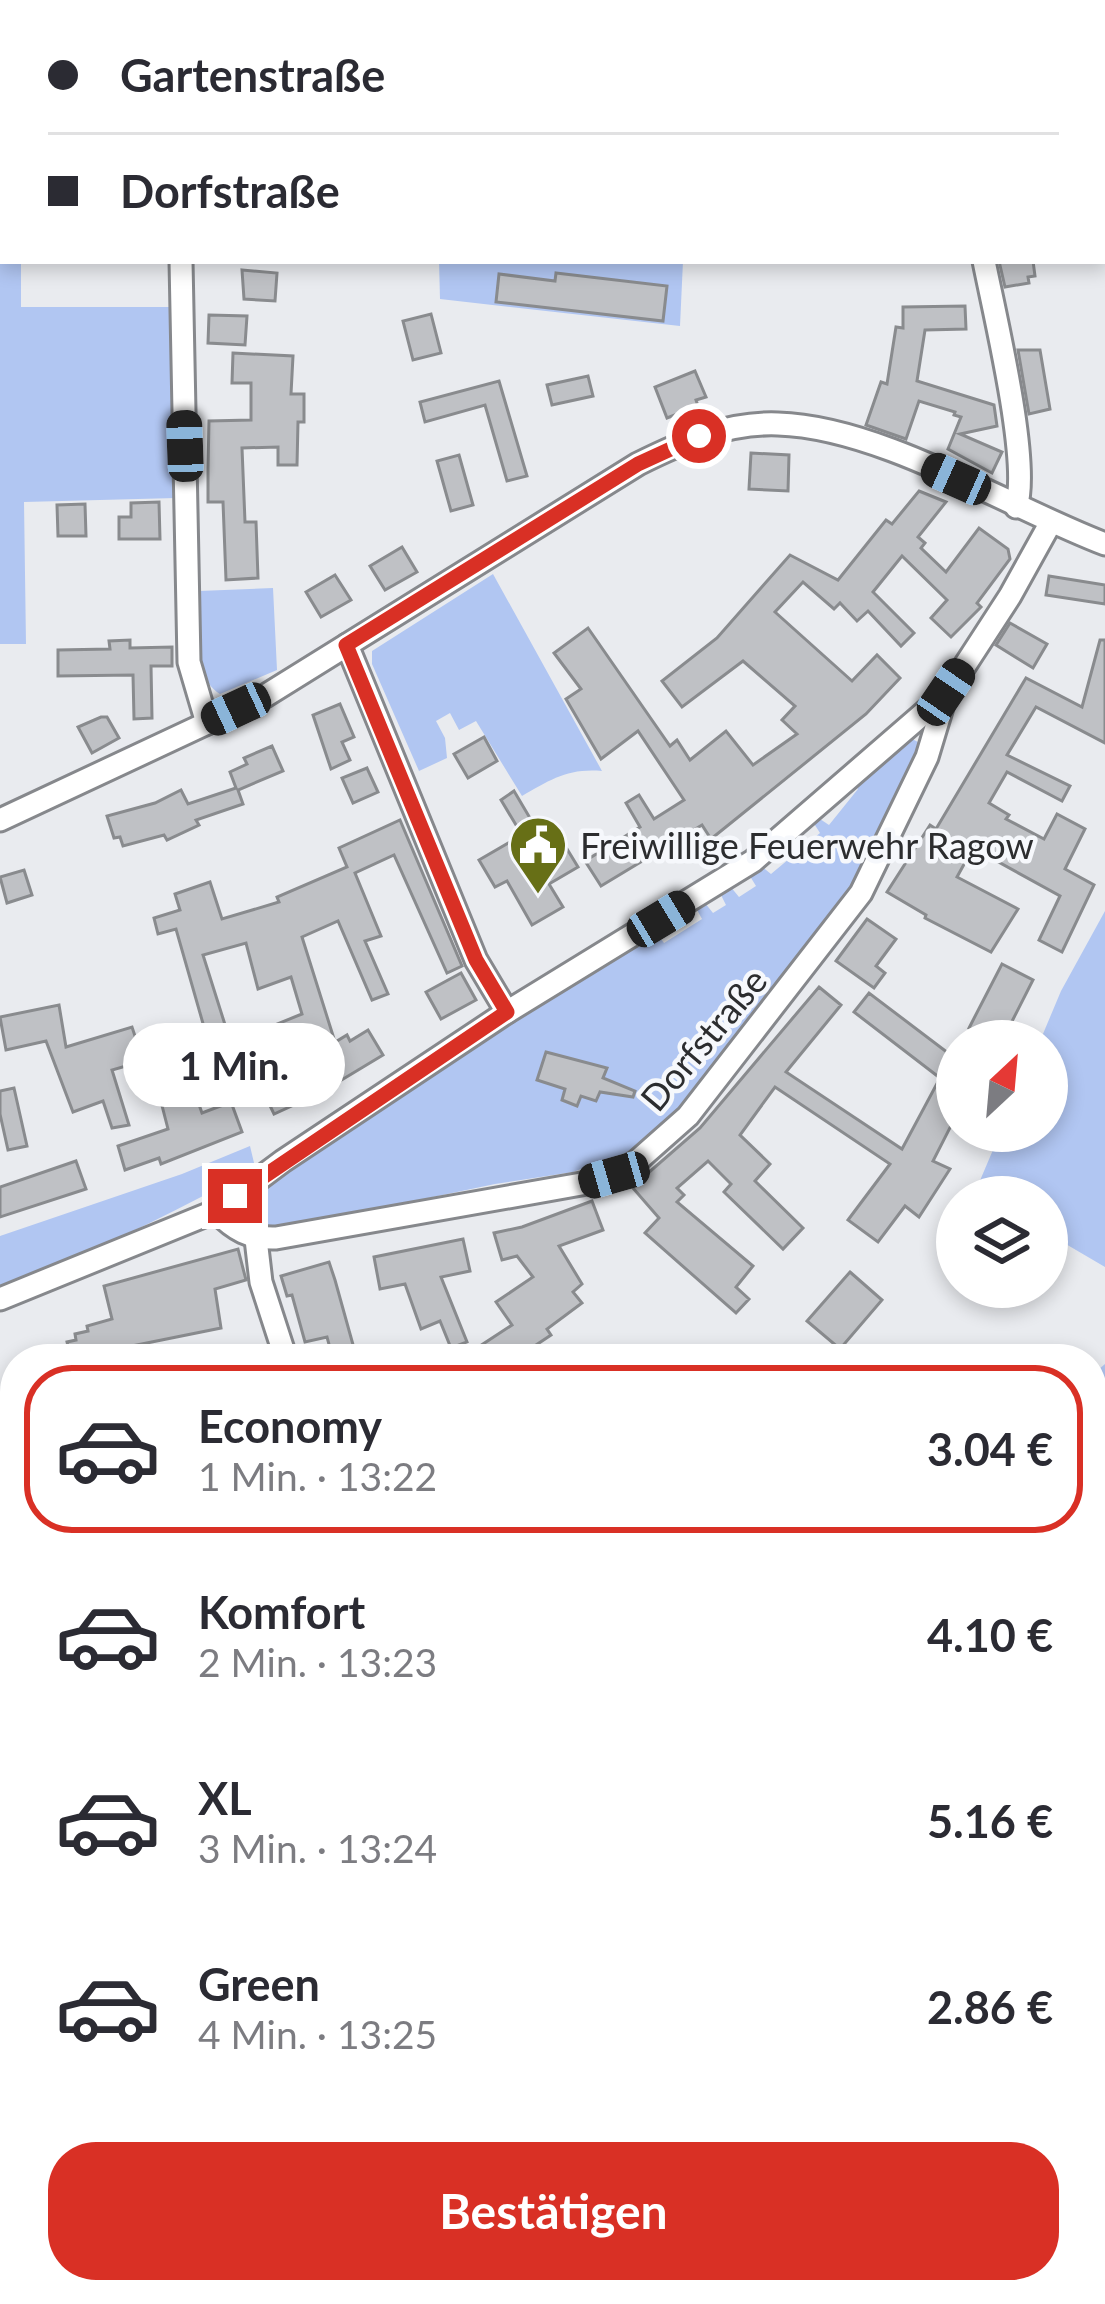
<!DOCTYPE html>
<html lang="de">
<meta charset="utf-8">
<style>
body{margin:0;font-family:Lato,sans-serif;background:#f7f7f7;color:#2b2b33;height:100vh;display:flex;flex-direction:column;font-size:45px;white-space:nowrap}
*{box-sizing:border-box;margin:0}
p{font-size:39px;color:#7c7c81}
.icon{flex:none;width:66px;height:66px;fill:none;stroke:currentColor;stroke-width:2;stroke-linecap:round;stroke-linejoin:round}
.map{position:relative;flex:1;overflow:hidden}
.sheet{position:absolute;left:0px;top:1344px;width:1107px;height:960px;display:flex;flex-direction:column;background:#fff;border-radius:48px 48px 0 0;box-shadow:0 6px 18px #0003}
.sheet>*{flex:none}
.guide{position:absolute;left:0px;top:0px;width:1107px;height:264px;box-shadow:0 6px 18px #0003;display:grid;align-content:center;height:264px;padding:0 48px;background:#fff}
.needle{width:78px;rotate:26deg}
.buttons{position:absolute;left:936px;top:1020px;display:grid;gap:24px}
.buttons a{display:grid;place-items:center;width:132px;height:132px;border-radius:50%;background:#fff;box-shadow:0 6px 18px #0003;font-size:60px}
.end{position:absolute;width:54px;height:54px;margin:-27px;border:15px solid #d93025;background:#fff;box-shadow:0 0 0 6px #fff}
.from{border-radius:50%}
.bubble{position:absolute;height:84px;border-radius:42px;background:#fff;box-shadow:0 6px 18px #0003;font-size:39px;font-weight:700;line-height:84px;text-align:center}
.car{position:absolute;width:36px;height:72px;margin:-36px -18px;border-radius:15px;box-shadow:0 0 9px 3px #0007;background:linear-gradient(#222 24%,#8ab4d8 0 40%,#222 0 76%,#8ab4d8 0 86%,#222 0)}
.guide b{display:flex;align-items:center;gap:42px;height:114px;font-size:45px}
.guide b+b{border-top:3px solid #e1e1e2}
.guide i{width:30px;height:30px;background:#2b2b33}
ul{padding:21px 0 0;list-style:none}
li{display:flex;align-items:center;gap:36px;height:168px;margin:0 24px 18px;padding:0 24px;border:6px solid transparent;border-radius:48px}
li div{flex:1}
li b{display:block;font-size:45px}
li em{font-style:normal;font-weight:700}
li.on{border-color:#d93025}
li>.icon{width:108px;height:108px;stroke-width:1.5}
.cta{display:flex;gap:24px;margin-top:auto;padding:24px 48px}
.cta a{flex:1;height:138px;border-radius:48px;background:#d93025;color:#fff;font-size:48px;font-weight:700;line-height:138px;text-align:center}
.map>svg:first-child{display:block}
</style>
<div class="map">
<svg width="1105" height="2304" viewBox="0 0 1105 2304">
<rect width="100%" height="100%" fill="#e9ebef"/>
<g fill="#b1c6f2">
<path d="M 0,123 L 3,261 L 21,261 L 21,307 L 174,307 L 176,498 L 24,502 L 26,644 L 0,644 Z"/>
<path d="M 439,261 L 683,261 L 680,326 L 440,299 Z"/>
<path d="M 493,574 L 602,771 C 568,768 550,780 522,796 L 476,721 L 459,730 L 450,713 L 436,721 L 445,738 L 447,758 L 419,771 L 372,664 L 372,651 Z"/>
<path d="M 273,588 L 277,670 L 220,694 C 190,675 199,623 199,591 Z"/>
<path d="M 910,738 L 918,742 L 923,754 L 855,889 L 734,1045 L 659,1131 L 628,1152 L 573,1172 L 495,1184 L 266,1232 C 252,1229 238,1224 240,1207 L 245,1198 L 460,1051 L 655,931 L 664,943 L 702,919 L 696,908 L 705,903 L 713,913 L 726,905 L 720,893 L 730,886 L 739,897 L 756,886 L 748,873 L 760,865 L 771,874 L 820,833 L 813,822 L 817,817 L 829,825 L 858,789 L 853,783 Z"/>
<path d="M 1105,911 L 1105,1267 L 1047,1233 L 1047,1197 L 987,1197 L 976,1190 L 1001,1131 L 1047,1131 L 1047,1041 L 1040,1041 L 1061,991 Z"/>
<path d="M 250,1146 L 255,1167 C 173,1215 88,1253 0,1290 L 0,1236 L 182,1174 Z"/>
<path d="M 1105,1364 L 1105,1645 L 1092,1642 L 1092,1375 Z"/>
<path d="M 15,1581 L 15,1876 L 3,1883 L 0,1584 Z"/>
<path d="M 863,2289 L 986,2289 L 983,2304 L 859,2304 Z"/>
</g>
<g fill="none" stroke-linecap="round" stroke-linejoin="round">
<g stroke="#86a1dc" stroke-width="6">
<path d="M 1092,1474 L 1105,1449"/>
<path d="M 995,2304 L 997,2289"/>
</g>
</g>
<g fill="#bfc1c5" stroke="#898b8e" stroke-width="3">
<path d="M 999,261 L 1033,261 L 1035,276 L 1028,277 L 1029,283 L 1005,287 Z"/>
<path d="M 242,270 L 277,273 L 275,301 L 244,299 Z"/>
<path d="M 556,273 L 667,286 L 663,321 L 496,302 L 499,274 L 555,281 Z"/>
<path d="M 965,306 L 966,329 L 925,330 L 917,381 L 994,405 L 997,426 L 960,434 L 1002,452 L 992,473 L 948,449 L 961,417 L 954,415 L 955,412 L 919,401 L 906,439 L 866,425 L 881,382 L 887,384 L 896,327 L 903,328 L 903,307 Z"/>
<path d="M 431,314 L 441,353 L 413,360 L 403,321 Z"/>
<path d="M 209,315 L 247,316 L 245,345 L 208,343 Z"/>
<path d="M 1018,350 L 1040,350 L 1050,409 L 1029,414 Z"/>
<path d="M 233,353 L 293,356 L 291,394 L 304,394 L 304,422 L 298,422 L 297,465 L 278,465 L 278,447 L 242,448 L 245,522 L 256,522 L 258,578 L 226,580 L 223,502 L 208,502 L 208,469 L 209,421 L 251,420 L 251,383 L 232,383 Z"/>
<path d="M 695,371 L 706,397 L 696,400 L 698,406 L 667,418 L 655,387 Z"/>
<path d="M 588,376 L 593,396 L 552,405 L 547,385 Z"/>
<path d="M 499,381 L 527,476 L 507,481 L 485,405 L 425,422 L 420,402 Z"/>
<path d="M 751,453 L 789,455 L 788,491 L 749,489 Z"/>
<path d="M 459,455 L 473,505 L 451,511 L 437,461 Z"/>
<path d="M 919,491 L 946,502 L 918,537 L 925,543 L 921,548 L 946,572 L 979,528 L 1008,549 L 1010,559 L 977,603 L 981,607 L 951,637 L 931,618 L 947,600 L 902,556 L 873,592 L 914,633 L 901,646 L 868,611 L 857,621 L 840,603 L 834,609 L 803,582 L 775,612 L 852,681 L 877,655 L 900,678 L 866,714 L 711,839 L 702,825 L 601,886 L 585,861 L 640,827 L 626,803 L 639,795 L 654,819 L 684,800 L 638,731 L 601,759 L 566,699 L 581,689 L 554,653 L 588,628 L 670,746 L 677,740 L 690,760 L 726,731 L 753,765 L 797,734 L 782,720 L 795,706 L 743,661 L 682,707 L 662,681 L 717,638 L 790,555 L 838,580 L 886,520 L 892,524 Z"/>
<path d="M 159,502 L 160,539 L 119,539 L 119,517 L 131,517 L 131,503 Z"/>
<path d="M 85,504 L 86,536 L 58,536 L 57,505 Z"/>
<path d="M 402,547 L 417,572 L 385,590 L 370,566 Z"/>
<path d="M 335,575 L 351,600 L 321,617 L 306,592 Z"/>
<path d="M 1049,576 L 1105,585 L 1105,604 L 1046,595 Z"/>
<path d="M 1010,623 L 1047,644 L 1033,668 L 996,645 Z"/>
<path d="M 130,640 L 130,648 L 172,647 L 172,666 L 151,666 L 152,718 L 134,719 L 133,675 L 58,676 L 58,650 L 110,649 L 109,641 Z"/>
<path d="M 1100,640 L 1105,640 L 1105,743 L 1036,707 L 1007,755 L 1070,786 L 1062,801 L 1007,772 L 989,803 L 1009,815 L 1006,819 L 1044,839 L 1057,814 L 1085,829 L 1065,869 L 1094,885 L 1062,952 L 1039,940 L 1060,896 L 973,848 L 957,877 L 1018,909 L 991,952 L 925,918 L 926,915 L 887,892 L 930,825 L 936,829 L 1026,678 L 1082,707 Z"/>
<path d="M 340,704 L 354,737 L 342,742 L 350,760 L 331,769 L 313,715 Z"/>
<path d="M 101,717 L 107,717 L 119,738 L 92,753 L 78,727 Z"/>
<path d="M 484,737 L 497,761 L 468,778 L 454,754 Z"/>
<path d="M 272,746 L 283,771 L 238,790 L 243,804 L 196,820 L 199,825 L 167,840 L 164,835 L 123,846 L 120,837 L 114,838 L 107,816 L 155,803 L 181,790 L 188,804 L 236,788 L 230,772 L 247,764 L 244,758 Z"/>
<path d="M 367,768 L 378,792 L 353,803 L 342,778 Z"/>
<path d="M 514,791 L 550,852 L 564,844 L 578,867 L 549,884 L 563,907 L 532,925 L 507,881 L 495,887 L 479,860 L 522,835 L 501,800 Z"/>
<path d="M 400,820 L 462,966 L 447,973 L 394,855 L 355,873 L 381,936 L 365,941 L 388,994 L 372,1000 L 338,921 L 302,937 L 335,1042 L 288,1055 L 277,1024 L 302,1014 L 291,977 L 258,989 L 246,943 L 203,955 L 239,1069 L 191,1082 L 202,1113 L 231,1102 L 242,1132 L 161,1164 L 159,1158 L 125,1170 L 118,1146 L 168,1129 L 150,1059 L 112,1070 L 129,1125 L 112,1128 L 103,1101 L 73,1112 L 46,1041 L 6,1050 L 0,1017 L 59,1005 L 66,1047 L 132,1027 L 138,1045 L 204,1027 L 176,929 L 158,934 L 154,918 L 180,910 L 175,894 L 210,882 L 222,919 L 279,902 L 277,897 L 347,867 L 339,848 Z"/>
<path d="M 24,870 L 32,895 L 7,903 L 0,877 Z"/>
<path d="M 867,919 L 896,939 L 876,966 L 885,973 L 874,988 L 836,961 Z"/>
<path d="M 1002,964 L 1033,980 L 1002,1041 L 995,1041 L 969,1028 Z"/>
<path d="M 461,973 L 476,1000 L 441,1019 L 426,992 Z"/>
<path d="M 819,987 L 841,1005 L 786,1072 L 902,1149 L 940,1078 L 854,1012 L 869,993 L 952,1056 L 957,1047 L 957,1114 L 933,1161 L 950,1169 L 919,1217 L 905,1206 L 878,1242 L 848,1220 L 890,1164 L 775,1087 L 740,1135 L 770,1164 L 755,1181 L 803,1228 L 783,1249 L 724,1192 L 731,1184 L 708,1161 L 677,1188 L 684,1195 L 677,1202 L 753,1266 L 736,1287 L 749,1299 L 736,1313 L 645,1233 L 659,1218 L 632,1187 L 700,1128 Z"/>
<path d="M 368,1030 L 383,1055 L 320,1093 L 274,1114 L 263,1091 L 330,1068 L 324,1049 L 347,1035 L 350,1041 Z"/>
<path d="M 546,1052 L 607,1068 L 603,1078 L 635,1091 L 633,1097 L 600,1092 L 596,1101 L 581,1096 L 577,1106 L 562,1100 L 565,1089 L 537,1080 Z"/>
<path d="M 14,1088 L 27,1146 L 8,1150 L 0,1114 L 0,1091 Z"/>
<path d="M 76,1161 L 86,1189 L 0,1217 L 0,1187 Z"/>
<path d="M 592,1201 L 603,1230 L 559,1246 L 582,1284 L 573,1292 L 582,1303 L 547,1329 L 551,1335 L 515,1359 L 489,1359 L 480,1346 L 512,1325 L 496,1302 L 533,1277 L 517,1256 L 502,1260 L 494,1233 L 522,1227 Z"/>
<path d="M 463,1239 L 470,1271 L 441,1277 L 467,1342 L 451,1348 L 440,1321 L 421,1329 L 405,1284 L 380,1289 L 374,1257 Z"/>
<path d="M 238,1249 L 246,1280 L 215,1289 L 221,1328 L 122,1348 L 90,1359 L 71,1359 L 67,1342 L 76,1340 L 75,1334 L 88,1331 L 87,1326 L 112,1319 L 104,1286 Z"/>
<path d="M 329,1262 L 335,1280 L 357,1359 L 333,1359 L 327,1337 L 305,1342 L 292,1295 L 287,1296 L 281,1276 Z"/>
<path d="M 850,1272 L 882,1300 L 840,1349 L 807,1321 Z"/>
</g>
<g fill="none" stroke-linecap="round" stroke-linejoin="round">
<g stroke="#86888c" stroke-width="27">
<g id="minor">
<path d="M 176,0 L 176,3"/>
<path d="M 834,0 L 836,3"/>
<path d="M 1056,3 L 1057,0"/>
<path d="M 181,261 L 189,662 L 207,723"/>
<path d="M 984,261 C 994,312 1031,464 1016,507"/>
<path d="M 347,645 L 476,960 L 507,1012"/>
<path d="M 0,820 L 265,696 L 638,464 C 682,442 728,422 778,424 C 881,427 1008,507 1105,544"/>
<path d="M 216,1211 C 234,1230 250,1239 276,1238 L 587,1183 L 614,1175 L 636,1162 L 688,1116 L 861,893 L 927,757 L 946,694"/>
<path d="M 256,1239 L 261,1282 L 286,1359"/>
<path d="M 0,1299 L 216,1211 L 283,1161 L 507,1012 L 753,861 L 947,693 L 1010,596 L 1051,522"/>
</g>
</g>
<use href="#minor" stroke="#fff" stroke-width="21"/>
</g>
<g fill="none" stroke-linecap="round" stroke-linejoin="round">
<path stroke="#d93025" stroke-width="15" d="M 235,1196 L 507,1012 L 476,960 L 346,645 L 638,464 L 699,436"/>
</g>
<defs>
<g id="civic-pin" transform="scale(3)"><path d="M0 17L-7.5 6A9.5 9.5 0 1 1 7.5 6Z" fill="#676f16" stroke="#f6f8fc"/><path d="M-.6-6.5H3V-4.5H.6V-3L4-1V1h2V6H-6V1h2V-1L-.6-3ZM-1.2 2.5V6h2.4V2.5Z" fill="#fff"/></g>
</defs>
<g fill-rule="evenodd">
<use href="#civic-pin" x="538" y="845"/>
</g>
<g text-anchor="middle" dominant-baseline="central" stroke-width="9" stroke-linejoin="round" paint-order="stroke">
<g font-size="36" fill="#2c2d2f" stroke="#f6f8fc" text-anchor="start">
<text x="580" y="845">Freiwillige Feuerwehr Ragow</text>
</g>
<g font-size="36" fill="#2c2d2f" stroke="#f6f8fc">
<text transform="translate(703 1039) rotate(-50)">Dorfstraße</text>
</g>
</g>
</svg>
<div class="buttons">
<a><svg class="needle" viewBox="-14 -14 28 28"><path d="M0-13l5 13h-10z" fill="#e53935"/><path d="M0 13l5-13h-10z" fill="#7c7c81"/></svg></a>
<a><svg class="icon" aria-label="layers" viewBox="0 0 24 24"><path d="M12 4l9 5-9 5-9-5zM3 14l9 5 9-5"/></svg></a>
</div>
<i class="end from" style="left:699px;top:436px"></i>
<i class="end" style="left:235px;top:1196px"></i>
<div class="bubble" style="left:123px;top:1023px;width:222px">1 Min.</div>
<i class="car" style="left:185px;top:446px;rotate:358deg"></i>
<i class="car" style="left:956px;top:479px;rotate:294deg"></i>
<i class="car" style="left:946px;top:692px;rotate:34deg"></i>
<i class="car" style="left:236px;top:709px;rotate:245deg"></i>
<i class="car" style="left:661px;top:919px;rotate:59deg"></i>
<i class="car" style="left:614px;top:1175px;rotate:254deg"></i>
<div class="guide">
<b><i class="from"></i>Gartenstraße</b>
<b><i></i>Dorfstraße</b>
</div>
<section class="sheet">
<ul>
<li class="on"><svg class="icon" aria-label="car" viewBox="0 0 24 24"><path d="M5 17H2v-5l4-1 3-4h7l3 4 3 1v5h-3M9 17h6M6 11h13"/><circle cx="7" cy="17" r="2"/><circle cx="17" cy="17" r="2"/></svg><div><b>Economy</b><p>1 Min. · 13:22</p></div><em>3.04 €</em></li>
<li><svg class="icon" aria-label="car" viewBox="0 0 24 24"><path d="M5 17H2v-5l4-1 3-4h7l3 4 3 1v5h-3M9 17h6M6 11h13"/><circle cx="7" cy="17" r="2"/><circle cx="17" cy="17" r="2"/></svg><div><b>Komfort</b><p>2 Min. · 13:23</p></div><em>4.10 €</em></li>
<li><svg class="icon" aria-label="car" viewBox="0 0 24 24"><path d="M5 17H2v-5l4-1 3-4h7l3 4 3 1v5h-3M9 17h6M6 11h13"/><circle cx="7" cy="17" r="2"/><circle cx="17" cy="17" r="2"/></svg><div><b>XL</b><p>3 Min. · 13:24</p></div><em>5.16 €</em></li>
<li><svg class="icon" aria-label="car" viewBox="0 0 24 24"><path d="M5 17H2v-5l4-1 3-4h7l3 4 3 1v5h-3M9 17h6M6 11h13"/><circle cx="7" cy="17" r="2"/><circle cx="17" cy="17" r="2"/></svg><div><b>Green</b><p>4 Min. · 13:25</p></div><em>2.86 €</em></li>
</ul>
<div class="cta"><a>Bestätigen</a></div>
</section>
</div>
